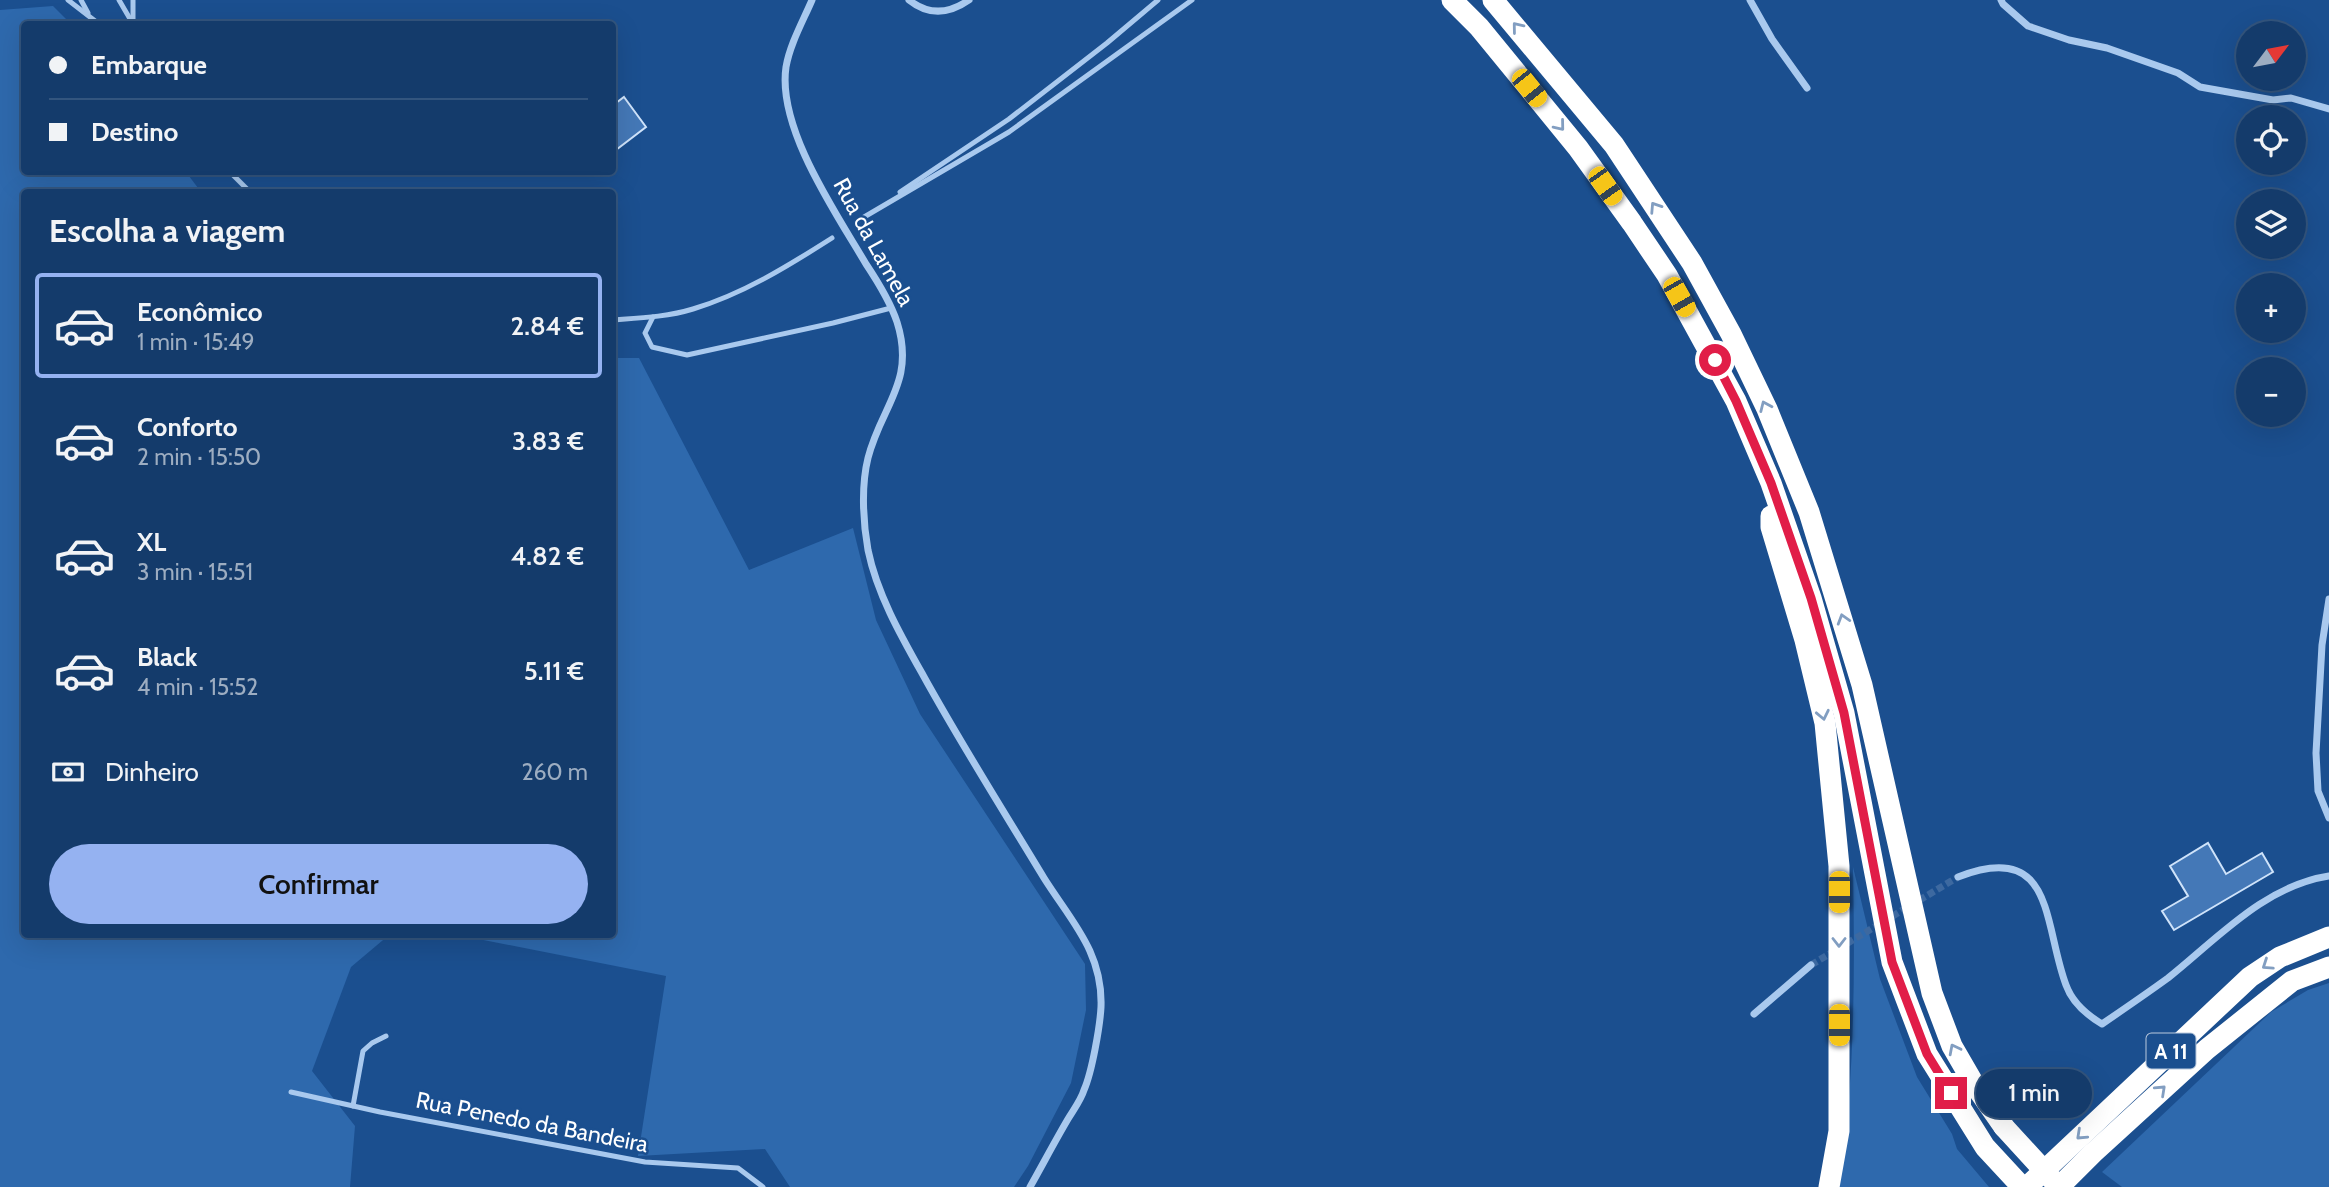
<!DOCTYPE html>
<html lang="pt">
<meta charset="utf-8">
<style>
body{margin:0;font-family:Cabin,sans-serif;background:#1d4271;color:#f1f3f6;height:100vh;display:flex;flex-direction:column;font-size:26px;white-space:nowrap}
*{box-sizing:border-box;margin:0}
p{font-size:23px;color:#9dadc1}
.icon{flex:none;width:38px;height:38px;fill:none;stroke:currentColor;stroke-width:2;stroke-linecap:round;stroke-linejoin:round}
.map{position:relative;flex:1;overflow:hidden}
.side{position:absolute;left:21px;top:189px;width:595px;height:749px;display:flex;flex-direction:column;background:#143b6b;border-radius:7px;box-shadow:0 7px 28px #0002,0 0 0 2px #33557e}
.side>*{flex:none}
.guide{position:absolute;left:21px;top:21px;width:595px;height:154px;border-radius:7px;box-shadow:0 7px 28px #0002,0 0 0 2px #33557e;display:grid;align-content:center;height:154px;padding:0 28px;background:#143b6b}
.needle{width:46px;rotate:58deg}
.fabs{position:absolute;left:2236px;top:21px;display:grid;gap:14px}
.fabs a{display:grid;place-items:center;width:70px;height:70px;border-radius:50%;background:#143b6b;box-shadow:0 7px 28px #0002,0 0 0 2px #33557e;font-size:35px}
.end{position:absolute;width:32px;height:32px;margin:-16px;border:9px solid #e11d48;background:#fff;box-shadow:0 0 0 4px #fff}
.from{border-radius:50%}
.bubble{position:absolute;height:49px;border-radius:24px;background:#143b6b;box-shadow:0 7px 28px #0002,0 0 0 2px #33557e;font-size:23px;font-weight:600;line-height:49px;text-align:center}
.car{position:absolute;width:21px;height:42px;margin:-21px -10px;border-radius:9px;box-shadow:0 0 5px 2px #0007;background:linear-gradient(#f5c518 24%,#345 0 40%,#f5c518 0 76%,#345 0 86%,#f5c518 0)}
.guide b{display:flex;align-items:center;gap:24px;height:66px;font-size:26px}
.guide b+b{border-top:2px solid #33557e}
.guide i{width:18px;height:18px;background:#f1f3f6}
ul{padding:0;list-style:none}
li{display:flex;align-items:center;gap:21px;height:105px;margin:0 14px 10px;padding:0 14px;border:4px solid transparent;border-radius:7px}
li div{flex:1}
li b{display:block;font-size:26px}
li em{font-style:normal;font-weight:600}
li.on{border-color:#95b2f1}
li>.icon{width:63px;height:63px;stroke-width:1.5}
h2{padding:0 28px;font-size:32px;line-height:84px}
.pay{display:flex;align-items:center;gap:18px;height:77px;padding:0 28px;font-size:26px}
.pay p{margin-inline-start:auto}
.cta{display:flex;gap:14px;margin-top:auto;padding:14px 28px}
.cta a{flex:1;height:80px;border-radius:42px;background:#95b2f1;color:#111;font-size:28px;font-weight:600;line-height:80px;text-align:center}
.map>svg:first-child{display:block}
</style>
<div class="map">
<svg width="2329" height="1187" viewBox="0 0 2329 1187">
<rect width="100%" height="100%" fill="#1b4f8f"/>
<g fill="#2e69ad">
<path d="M 53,6 L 71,24 L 24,24 L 24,172 L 186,172 L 201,192 L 24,192 L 24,934 L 389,935 L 351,967 L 312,1071 L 355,1126 L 350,1187 L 0,1187 L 0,10 Z"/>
<path d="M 612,358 L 639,358 L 749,570 L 853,528 L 876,620 L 920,714 L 1085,964 L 1086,1010 L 1071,1083 L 1028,1166 L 1014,1187 L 790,1187 L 765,1149 L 638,1156 L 666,976 L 458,935 L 612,934 Z"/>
<path d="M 1853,867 L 1880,979 L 1917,1077 L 1952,1134 L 1957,1149 L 1989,1187 L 1839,1187 C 1855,1080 1855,974 1853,867 Z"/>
<path d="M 2329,983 L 2329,1187 L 2122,1187 L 2102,1172 L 2271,1012 L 2308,990 Z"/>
</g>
<g fill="#4478b7" stroke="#cfe3fa" stroke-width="2">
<path d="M 624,97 L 646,127 L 612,153 L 612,106 Z"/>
<path d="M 2208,843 L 2226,874 L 2262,853 L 2273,872 L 2174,930 L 2162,911 L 2188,896 L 2170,866 Z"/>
</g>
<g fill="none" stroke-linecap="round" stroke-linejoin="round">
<path stroke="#3d69a0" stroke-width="7" stroke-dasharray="7 3.5" stroke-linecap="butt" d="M 1811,965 L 1958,877"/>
<g stroke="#a9c9ee" stroke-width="5">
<path d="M 68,0 L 99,24"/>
<path d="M 81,0 L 88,13"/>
<path d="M 119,0 L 133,24"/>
<path d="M 133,0 L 133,21"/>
<path d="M 230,172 L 250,192"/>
<path d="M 900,192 L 1009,119 L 1107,43 L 1158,0"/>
<path d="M 859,220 L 1009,132 L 1192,0"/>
<path d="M 653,317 L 645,333 L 652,347 L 687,355 L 833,323 L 891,308"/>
<path d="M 612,320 C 639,318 667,317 693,309 C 743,294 788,266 832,238"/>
<path d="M 291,1092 L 380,1112 L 645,1162 L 738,1168 L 763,1187"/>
<path d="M 353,1106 L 363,1051 L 372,1043 L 386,1036"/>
</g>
<g stroke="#a9c9ee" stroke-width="7">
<path d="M 812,0 C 803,21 790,44 786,67 C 777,128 836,213 866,264 C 878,282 890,301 897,322 C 916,382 881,406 868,458 C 861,486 863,522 868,550 C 877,594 901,636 923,675 C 961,744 1003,810 1044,878 C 1071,921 1103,952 1101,1007 C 1100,1026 1092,1072 1084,1090 C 1081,1100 1074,1109 1068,1119 C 1055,1141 1043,1164 1030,1187"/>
<path d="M 909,0 C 929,16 949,14 969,0"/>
<path d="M 1750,0 L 1772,39 L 1807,88"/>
<path d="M 2001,0 L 2003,4 L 2028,26 L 2069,40 L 2107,48 L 2178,73 L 2200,87 L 2273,100 L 2291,98 L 2329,109"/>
<path d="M 2329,599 L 2322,645 L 2316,753 L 2318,791 L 2329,818"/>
<path d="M 1958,877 C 2055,839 2043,924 2066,985 C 2072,1002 2087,1015 2102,1024 C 2124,1009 2146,994 2168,978 C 2217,939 2264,886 2329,876"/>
<path d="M 1754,1014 L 1811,965"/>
</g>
<g stroke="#fff" stroke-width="21">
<path d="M 1452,0 L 1479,27 L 1578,148 L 1632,223 L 1667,275 L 1736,401 L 1771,483 L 1811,598 L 1844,713 L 1892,962 L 1927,1054 L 1985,1147 L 2022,1187"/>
<path d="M 1493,0 L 1614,145 L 1692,263 L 1731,334 L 1767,409 L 1809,512 L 1862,685 L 1932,993 L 1952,1046 L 1974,1084 L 2004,1127"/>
<path d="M 1771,516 L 1771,527 L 1805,640 L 1825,723 L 1839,866 L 1839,1131 L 1829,1187"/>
<path d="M 2031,1183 L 2250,977 L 2280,957 L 2329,937"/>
<path d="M 2059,1187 L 2093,1153 L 2207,1049 L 2292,981 L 2329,967"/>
</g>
<path stroke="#fff" stroke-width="21" d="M 2004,1127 L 2059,1187"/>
</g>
<defs><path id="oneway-chevron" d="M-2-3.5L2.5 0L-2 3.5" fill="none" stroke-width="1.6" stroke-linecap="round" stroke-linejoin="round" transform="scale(1.75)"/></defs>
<g stroke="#829ec1">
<use href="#oneway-chevron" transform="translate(1517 27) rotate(-129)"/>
<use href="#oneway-chevron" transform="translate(1560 126) rotate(51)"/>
<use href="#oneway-chevron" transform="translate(1655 207) rotate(-123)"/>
<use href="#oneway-chevron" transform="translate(1765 406) rotate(-114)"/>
<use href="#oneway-chevron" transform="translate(1843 619) rotate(-107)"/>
<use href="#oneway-chevron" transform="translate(1823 715) rotate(78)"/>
<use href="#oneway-chevron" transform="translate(1839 942) rotate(90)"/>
<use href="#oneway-chevron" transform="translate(2267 965) rotate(146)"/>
<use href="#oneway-chevron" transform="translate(1954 1049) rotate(-117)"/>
<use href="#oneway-chevron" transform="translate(2161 1090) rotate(-43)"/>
<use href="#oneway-chevron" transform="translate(2081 1135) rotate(137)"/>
</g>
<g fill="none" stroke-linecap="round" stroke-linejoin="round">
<path stroke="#e11d48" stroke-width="9" d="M 1715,360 L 1736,401 L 1771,483 L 1811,598 L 1844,713 L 1892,962 L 1927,1054 L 1951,1093"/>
</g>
<g text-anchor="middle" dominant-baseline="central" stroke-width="5" stroke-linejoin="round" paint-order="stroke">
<rect fill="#1b4f8f" stroke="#bbcadd" stroke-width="2" x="2146.5" y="1033.5" width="49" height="35" rx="5"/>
<g font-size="21" font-weight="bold" fill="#fff">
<text x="2171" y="1051">A 11</text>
</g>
<g font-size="23" fill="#fff" stroke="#1b4f8f">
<text transform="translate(874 242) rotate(61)">Rua da Lamela</text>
<text transform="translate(532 1122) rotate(11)">Rua Penedo da Bandeira</text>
</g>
</g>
</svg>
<div class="fabs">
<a><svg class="needle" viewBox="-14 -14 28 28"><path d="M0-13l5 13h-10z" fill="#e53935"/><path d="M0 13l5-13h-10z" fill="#9dadc1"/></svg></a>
<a><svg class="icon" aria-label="locate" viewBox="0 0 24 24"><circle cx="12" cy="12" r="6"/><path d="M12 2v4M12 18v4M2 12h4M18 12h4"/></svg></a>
<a><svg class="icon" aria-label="layers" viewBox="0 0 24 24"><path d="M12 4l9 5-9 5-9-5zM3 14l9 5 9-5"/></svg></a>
<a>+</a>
<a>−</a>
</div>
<i class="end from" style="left:1715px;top:360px"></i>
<i class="end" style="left:1951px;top:1093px"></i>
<div class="bubble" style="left:1976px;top:1069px;width:116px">1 min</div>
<i class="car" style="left:1529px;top:88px;rotate:141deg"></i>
<i class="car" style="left:1605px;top:186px;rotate:145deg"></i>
<i class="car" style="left:1679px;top:297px;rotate:150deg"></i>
<i class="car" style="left:1839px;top:892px;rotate:180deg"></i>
<i class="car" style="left:1839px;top:1025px;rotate:180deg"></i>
<div class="guide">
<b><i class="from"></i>Embarque</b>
<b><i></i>Destino</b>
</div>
<section class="side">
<h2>Escolha a viagem</h2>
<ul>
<li class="on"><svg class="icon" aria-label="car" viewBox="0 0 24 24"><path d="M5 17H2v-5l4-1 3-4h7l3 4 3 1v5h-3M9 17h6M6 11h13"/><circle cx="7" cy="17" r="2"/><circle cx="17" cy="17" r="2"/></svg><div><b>Econômico</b><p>1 min · 15:49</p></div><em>2.84 €</em></li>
<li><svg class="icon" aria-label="car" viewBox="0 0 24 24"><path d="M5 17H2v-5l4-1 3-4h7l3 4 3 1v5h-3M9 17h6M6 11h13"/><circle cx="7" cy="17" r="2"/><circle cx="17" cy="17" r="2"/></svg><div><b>Conforto</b><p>2 min · 15:50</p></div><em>3.83 €</em></li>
<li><svg class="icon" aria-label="car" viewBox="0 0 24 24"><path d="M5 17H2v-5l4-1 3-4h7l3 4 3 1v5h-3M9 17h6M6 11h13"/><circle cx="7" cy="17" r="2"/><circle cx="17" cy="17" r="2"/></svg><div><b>XL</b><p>3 min · 15:51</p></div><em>4.82 €</em></li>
<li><svg class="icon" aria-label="car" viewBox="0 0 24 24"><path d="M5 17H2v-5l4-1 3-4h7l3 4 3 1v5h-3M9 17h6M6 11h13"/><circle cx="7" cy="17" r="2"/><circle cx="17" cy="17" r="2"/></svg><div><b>Black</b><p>4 min · 15:52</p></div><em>5.11 €</em></li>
</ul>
<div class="pay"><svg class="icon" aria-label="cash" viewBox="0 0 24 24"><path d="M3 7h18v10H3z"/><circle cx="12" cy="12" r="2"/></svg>Dinheiro<p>260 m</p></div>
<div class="cta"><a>Confirmar</a></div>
</section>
</div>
